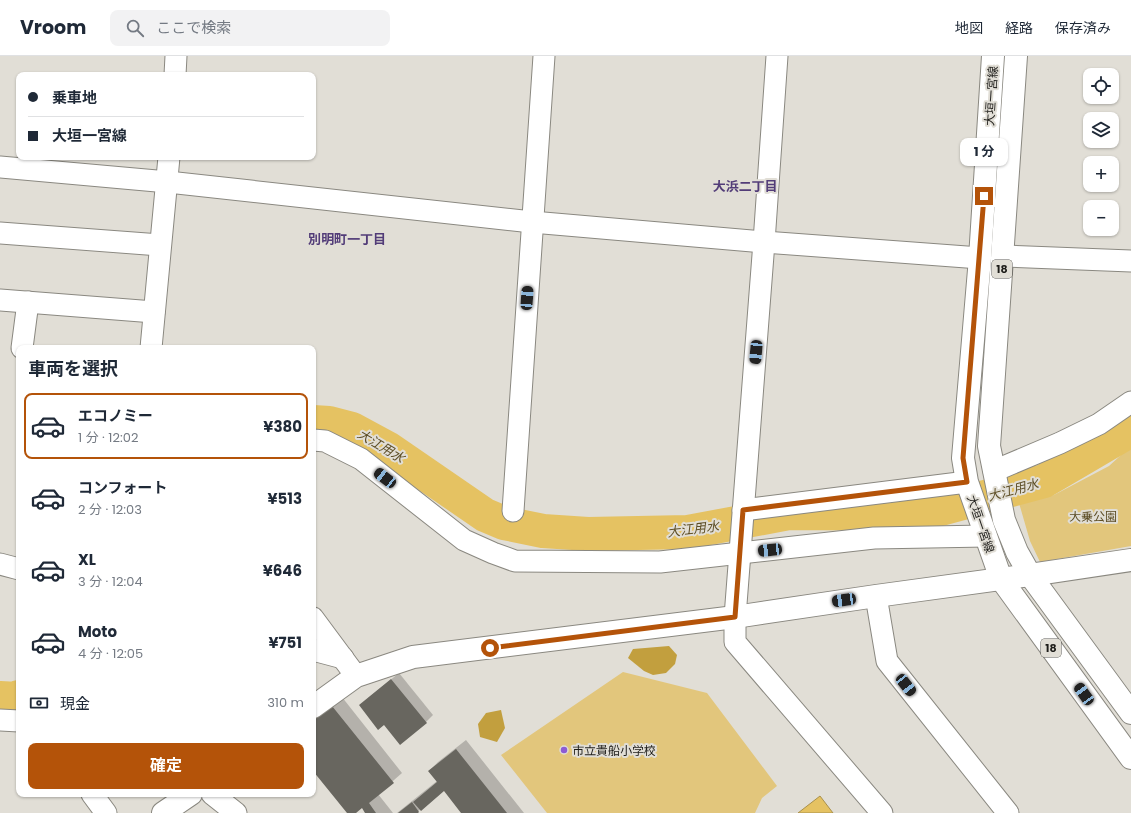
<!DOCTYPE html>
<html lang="ja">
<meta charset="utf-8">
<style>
body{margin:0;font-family:Poppins,"Noto Sans JP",sans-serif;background:#f2f2f3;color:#1f2937;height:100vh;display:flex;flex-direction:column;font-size:15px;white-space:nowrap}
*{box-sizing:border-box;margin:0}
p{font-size:13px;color:#747a83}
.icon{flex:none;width:22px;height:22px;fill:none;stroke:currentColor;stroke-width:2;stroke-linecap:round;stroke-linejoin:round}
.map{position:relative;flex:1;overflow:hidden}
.details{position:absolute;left:16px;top:289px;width:300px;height:452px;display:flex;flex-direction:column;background:#fff;border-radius:8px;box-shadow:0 1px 3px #0004}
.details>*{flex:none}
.guide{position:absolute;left:16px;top:16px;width:300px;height:88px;border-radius:8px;box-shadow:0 1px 3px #0004;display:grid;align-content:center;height:88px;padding:0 12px;background:#fff}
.buttons{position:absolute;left:1083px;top:12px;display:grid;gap:8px}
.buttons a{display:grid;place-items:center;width:36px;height:36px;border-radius:8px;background:#fff;box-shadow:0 1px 3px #0004;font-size:20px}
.end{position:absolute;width:18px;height:18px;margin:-9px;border:5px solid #b45309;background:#fff;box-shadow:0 0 0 2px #fff}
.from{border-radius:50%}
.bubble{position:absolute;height:28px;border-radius:8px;background:#fff;box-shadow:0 1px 3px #0004;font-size:13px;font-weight:700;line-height:28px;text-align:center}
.car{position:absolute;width:12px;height:24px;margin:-12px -6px;border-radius:5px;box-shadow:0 0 3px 1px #0007;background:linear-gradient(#222 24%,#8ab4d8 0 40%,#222 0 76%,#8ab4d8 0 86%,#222 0)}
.guide b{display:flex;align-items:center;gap:14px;height:38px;font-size:15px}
.guide b+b{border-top:1px solid #e0e1e3}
.guide i{width:10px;height:10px;background:#1f2937}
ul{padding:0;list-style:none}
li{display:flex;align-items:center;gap:12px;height:66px;margin:0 8px 6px;padding:0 4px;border:2px solid transparent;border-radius:8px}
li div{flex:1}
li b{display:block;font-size:15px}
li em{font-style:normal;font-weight:700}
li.active{border-color:#b45309}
li>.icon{width:36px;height:36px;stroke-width:1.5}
h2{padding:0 12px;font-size:18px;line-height:48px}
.pay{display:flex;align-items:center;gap:10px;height:44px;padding:0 12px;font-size:15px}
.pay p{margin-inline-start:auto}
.primary-button{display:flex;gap:8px;margin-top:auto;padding:8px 12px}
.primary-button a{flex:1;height:46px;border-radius:8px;background:#b45309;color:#fff;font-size:16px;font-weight:700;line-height:46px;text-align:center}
header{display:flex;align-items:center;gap:24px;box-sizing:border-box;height:56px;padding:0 20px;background:#fff;border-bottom:1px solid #e0e1e3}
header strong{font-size:19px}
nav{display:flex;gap:22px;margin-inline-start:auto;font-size:14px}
.search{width:280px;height:36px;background:#f2f2f3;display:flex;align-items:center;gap:10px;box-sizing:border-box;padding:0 14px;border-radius:8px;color:#747a83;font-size:15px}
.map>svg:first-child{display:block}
</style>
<header>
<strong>Vroom</strong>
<div class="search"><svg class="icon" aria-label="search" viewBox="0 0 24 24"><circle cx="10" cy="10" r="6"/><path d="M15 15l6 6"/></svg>ここで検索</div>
<nav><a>地図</a><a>経路</a><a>保存済み</a></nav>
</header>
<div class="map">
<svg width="1131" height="757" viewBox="0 0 1131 757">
<rect width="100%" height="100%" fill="#e1ded6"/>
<g fill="#e2c67c">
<path d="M 1131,390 L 1131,490 L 1040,506 L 1030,485 L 1019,447 L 1054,439 L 1109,410 Z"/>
<path d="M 623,616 L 707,637 L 777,730 L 762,742 L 755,757 L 547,757 L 501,699 Z"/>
</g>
<g fill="#c29f3e">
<path d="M 669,590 L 677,599 L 675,608 L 666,617 L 653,619 L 644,615 L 628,602 L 633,593 Z"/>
<path d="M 501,654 L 505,672 L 497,686 L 480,681 L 478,668 L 486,657 Z"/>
</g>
<path fill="#e5c262" stroke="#a9904c" d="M 820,740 L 833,757 L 798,757 Z"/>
<g fill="#0003">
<path d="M 399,617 L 433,659 L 426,666 L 368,642 Z"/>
<path d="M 338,636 L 402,717 L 378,738 L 393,757 L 367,757 L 362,751 L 354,757 L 348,757 L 313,713 L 313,655 Z"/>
<path d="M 466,684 L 524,757 L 463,757 L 444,734 L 416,757 L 397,757 L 437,725 L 429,715 L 438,706 Z"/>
</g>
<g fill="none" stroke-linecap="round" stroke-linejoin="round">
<g stroke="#e5c262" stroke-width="34">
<path d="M 313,366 L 329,367 L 352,373 L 389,393 L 485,459 L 504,467 L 543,475 L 588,478 L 688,476 L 789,457 L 922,458 L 1044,425 L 1131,374"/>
<path d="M 0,642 L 18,643 L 19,641"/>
</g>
</g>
<g fill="#68665f">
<path d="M 391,623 L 427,667 L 400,689 L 384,669 L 378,674 L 359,649 Z"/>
<path d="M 328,645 L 394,727 L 369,747 L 376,757 L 365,757 L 362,752 L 356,757 L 347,757 L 313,715 L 313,656 Z"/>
<path d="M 456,693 L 507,757 L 461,757 L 444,735 L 421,755 L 413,746 L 437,726 L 428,715 Z"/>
<path d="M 412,746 L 419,756 L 418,757 L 398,757 Z"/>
</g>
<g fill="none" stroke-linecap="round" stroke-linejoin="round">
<g stroke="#8a8880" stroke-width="23">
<g id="minor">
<path d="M 777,0 L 764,186 L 735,561 L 735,586 L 882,757"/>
<path d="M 175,19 L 176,0"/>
<path d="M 0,111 L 168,126 L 532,166 L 764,186 L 980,202"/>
<path d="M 0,177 L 160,189"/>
<path d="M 1003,200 L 1131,205"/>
<path d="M 0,244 L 154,256"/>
<path d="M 22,292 L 28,246"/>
<path d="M 151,292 L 169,101"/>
<path d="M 313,384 L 325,385 L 361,403 L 464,484 L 493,497 L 515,505 L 660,506 L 874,482 L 986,480"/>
<path d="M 994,415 L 1060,387 L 1099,368 L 1131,346"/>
<path d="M 743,454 L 967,426"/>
<path d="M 513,455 L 544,0"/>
<path d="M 0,508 L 19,513"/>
<path d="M 876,540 L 887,605 L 1008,757"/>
<path d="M 313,562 L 356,620"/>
<path d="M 313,594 L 343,602"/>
<path d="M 0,664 L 19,665"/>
<path d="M 92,738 L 106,757"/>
<path d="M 212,738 L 236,757"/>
</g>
</g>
<g stroke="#8a8880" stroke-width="24">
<g id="tertiary">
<path d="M 313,651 L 356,620 L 413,601 L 735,561 L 876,540 L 1030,519 L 1131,504"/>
<path d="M 163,757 L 191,738"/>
</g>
</g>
<g stroke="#8a8880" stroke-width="24">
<g id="primary">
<path d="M 993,0 L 980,202 L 963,402 L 967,426 L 1001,523 L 1131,702"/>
<path d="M 1016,0 L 989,390 L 1004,464 L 1017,496 L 1030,519 L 1131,657"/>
</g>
</g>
<use href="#minor" stroke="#fff" stroke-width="21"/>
<use href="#tertiary" stroke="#fff" stroke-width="22"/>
<use href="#primary" stroke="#fff" stroke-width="22"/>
</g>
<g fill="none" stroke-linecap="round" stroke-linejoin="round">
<path stroke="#b45309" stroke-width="5" d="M 490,592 L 735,561 L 743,454 L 967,426 L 963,402 L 984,140"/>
</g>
<circle fill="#8c5bd4" stroke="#e1ded6" stroke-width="1.5" cx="564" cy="694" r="4"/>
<g text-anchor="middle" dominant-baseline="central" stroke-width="4" stroke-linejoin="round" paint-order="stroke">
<g fill="#e1ded6" stroke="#585752" stroke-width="1">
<rect x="992" y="204" width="20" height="18" rx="3"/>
<rect x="1041" y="583" width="20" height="18" rx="3"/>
</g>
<g font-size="11" font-weight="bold" fill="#1e1d1a">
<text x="1002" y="213">18</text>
<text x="1051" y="592">18</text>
</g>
<g font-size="12" fill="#1e1d1a" stroke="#e1ded6">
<text transform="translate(991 40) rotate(-86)">大垣一宮線</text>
<text transform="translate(981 468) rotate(71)">大垣一宮線</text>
</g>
<g font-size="12" fill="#5c4d25" stroke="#e1ded6">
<text x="1093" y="460">大乗公園</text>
</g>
<g font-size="12" fill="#1e1d1a" stroke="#e1ded6" text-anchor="start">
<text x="572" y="694">市立貴船小学校</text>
</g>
<g font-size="13" font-weight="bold" fill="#523c78" stroke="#e1ded6">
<text x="745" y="130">大浜二丁目</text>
<text x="347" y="183">別明町一丁目</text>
</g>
<g font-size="13" font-style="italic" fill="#5e4f27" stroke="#e1ded6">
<text transform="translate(381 390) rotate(31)">大江用水</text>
<text transform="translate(1013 434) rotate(-15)">大江用水</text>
<text transform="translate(693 473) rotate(-7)">大江用水</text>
</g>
</g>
</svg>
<div class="buttons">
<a><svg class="icon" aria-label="locate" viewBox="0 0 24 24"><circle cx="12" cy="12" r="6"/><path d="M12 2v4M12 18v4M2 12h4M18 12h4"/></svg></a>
<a><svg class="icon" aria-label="layers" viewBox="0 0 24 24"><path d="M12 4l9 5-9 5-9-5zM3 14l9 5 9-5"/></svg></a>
<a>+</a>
<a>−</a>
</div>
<i class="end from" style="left:490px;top:592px"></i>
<i class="end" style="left:984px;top:140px"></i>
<div class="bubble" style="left:960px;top:82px;width:48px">1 分</div>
<i class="car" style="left:527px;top:242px;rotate:4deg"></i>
<i class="car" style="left:756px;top:296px;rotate:185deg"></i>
<i class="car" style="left:385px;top:422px;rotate:308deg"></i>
<i class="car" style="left:770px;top:494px;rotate:264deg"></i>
<i class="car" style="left:844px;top:544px;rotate:262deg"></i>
<i class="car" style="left:906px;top:629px;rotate:142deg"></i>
<i class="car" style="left:1084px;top:638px;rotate:324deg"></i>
<div class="guide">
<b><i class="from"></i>乗車地</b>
<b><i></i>大垣一宮線</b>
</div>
<section class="details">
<h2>車両を選択</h2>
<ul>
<li class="active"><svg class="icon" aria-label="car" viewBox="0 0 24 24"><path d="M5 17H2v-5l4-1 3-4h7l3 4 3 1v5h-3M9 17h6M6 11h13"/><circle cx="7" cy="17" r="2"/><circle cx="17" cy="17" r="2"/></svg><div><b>エコノミー</b><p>1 分 · 12:02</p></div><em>¥380</em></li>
<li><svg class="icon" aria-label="car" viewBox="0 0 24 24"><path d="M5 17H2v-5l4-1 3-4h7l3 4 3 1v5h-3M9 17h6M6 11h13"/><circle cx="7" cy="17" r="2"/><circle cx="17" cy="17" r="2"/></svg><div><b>コンフォート</b><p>2 分 · 12:03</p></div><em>¥513</em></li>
<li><svg class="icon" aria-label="car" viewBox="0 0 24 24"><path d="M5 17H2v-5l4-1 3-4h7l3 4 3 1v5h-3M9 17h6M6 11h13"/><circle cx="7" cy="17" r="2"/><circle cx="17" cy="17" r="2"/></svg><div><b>XL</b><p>3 分 · 12:04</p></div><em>¥646</em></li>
<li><svg class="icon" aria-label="car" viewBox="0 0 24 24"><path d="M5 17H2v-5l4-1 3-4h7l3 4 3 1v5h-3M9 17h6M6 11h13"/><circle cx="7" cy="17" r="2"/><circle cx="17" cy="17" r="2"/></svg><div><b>Moto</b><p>4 分 · 12:05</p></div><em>¥751</em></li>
</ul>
<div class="pay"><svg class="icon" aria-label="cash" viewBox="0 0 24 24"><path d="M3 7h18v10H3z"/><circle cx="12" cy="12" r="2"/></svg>現金<p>310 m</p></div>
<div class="primary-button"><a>確定</a></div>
</section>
</div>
